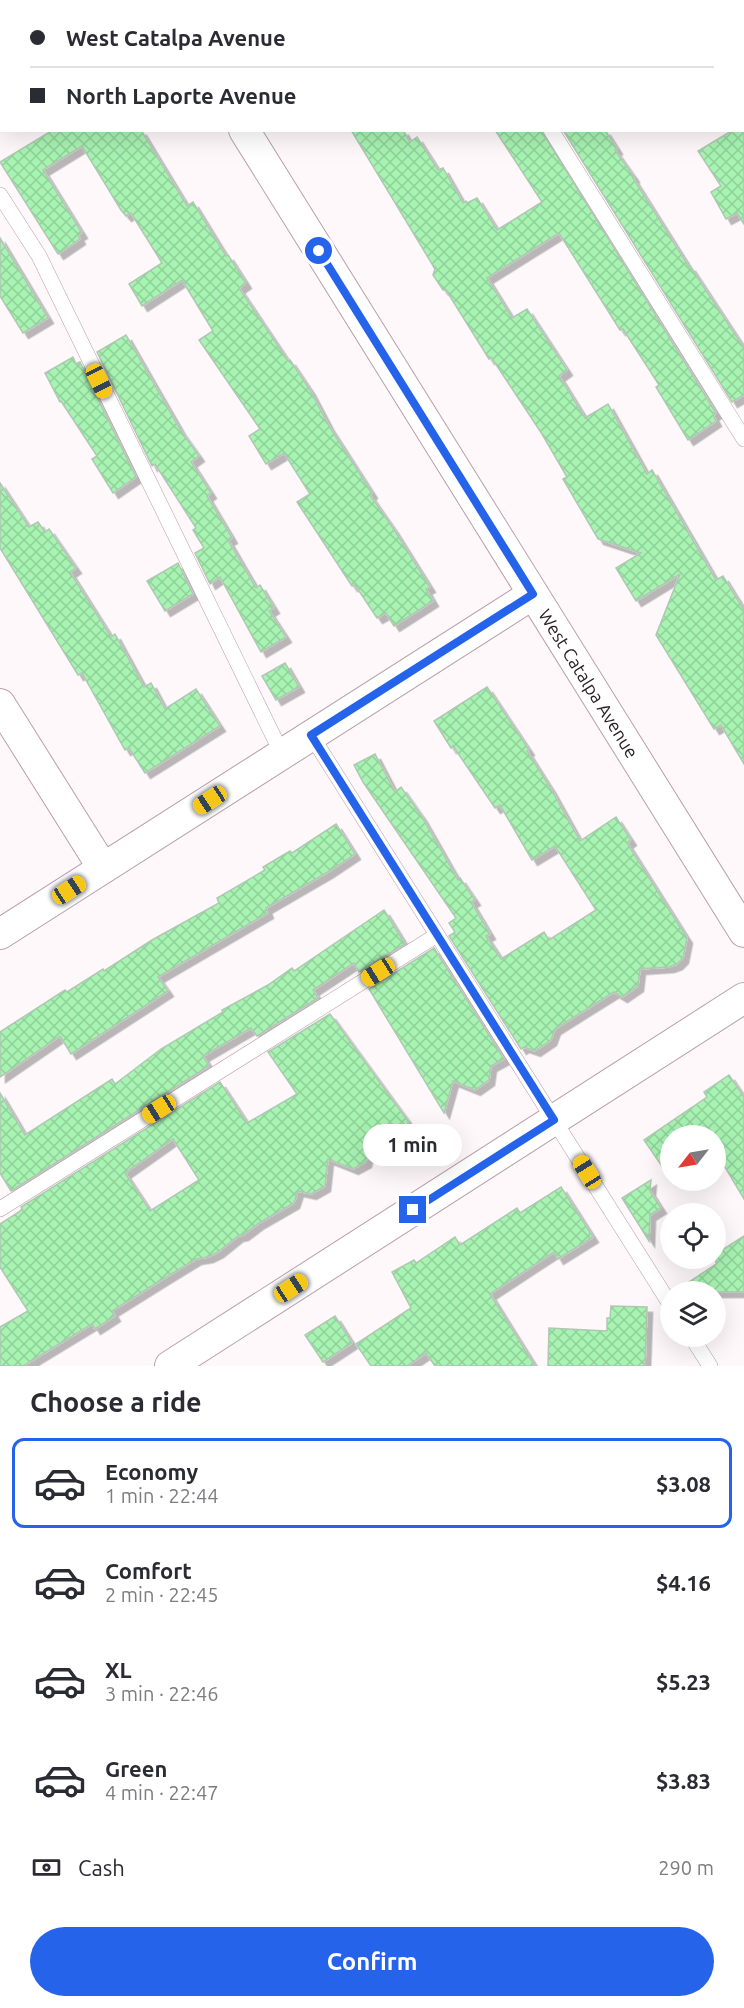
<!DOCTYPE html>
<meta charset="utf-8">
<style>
body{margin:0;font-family:Ubuntu,sans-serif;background:#f7f7f7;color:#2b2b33;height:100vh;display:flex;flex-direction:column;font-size:22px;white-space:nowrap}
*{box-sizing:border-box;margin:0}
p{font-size:20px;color:#7c7c81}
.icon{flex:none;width:33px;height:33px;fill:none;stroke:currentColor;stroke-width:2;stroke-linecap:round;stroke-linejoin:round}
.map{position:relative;height:1366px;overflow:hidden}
.sheet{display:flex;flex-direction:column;background:#fff;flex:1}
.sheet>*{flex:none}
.top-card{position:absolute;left:0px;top:0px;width:744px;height:132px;box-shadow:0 6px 24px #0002;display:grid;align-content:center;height:132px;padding:0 30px;background:#fff}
.needle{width:39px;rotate:239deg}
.fabs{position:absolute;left:660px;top:1125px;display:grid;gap:12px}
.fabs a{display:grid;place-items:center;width:66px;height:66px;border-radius:50%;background:#fff;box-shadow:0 6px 24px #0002;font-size:30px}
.end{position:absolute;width:27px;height:27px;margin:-14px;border:8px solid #2563eb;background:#fff;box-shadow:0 0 0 3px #fff}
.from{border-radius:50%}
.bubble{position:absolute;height:42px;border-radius:21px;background:#fff;box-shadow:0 6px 24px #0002;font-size:20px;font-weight:700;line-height:42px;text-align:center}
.car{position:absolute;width:18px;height:36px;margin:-18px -9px;border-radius:8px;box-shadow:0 0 4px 2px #0007;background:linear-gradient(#f5c518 24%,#345 0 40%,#f5c518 0 76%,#345 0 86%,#f5c518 0)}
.top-card b{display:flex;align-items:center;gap:21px;height:57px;font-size:22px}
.top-card b+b{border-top:2px solid #e1e1e2}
.top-card i{width:15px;height:15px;background:#2b2b33}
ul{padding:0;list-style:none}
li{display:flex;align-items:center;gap:18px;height:90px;margin:0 12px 9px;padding:0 18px;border:3px solid transparent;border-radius:12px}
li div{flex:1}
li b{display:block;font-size:22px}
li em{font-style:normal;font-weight:700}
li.active{border-color:#2563eb}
li>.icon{width:54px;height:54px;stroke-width:1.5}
h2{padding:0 30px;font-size:27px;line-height:72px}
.pay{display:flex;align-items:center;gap:15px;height:66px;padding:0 30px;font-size:22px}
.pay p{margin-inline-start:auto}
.primary-button{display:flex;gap:12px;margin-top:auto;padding:12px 30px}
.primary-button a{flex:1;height:69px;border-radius:36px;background:#2563eb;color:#fff;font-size:24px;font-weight:700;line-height:69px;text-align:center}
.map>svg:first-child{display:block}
</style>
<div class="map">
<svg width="744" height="1366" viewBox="0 0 744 1366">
<defs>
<pattern id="building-cross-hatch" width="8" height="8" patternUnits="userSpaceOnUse" patternTransform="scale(1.5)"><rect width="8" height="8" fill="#a7f3b2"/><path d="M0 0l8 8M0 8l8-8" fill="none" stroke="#90d099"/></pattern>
<filter id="shadow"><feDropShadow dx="5.5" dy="5.5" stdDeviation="0" flood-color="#0004"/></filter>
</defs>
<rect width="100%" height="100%" fill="#fef8fb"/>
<g fill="url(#building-cross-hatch)" stroke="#b0c7b3" stroke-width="1.5" fill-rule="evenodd" filter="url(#shadow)">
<path d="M 744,124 L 744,224 L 737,213 L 726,219 L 711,192 L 721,186 L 698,151 L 733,130 L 742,130 Z"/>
<path d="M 53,130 L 141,130 L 187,206 L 193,202 L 226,256 L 228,255 L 246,283 L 239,288 L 288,361 L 290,360 L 310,390 L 329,426 L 372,493 L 370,495 L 393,528 L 430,587 L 426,589 L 433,601 L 394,626 L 386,613 L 377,618 L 355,585 L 352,586 L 297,502 L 310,494 L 284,453 L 266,464 L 249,436 L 260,429 L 199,340 L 213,331 L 182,280 L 142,306 L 129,284 L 162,263 L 131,213 L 126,216 L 121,210 L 82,146 L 43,170 L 82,233 L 78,235 L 80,239 L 58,254 L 0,162 Z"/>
<path d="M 351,130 L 403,130 L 410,142 L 417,137 L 438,170 L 443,168 L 463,203 L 466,201 L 467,203 L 477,198 L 497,230 L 542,202 L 495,130 L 541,130 L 716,413 L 713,415 L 716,421 L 688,440 L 656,387 L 659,385 L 623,329 L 620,330 L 559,233 L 487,278 L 512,318 L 527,309 L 567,370 L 559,376 L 585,418 L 608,404 L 647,474 L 652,470 L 716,580 L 723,576 L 744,610 L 744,764 L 721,725 L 714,729 L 656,635 L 680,574 L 636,601 L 616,568 L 641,553 L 598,539 L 563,479 L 567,477 L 542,434 L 491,357 L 489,359 L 446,290 L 443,290 L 433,275 L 435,269 Z"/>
<path d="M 563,130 L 605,130 L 617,149 L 615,150 L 634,177 L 633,178 L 689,267 L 690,266 L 744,348 L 744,395 L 732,402 Z"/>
<path d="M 0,238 L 48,318 L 23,333 L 0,296 Z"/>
<path d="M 126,335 L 181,431 L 199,456 L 191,462 L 211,493 L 207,496 L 232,538 L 228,540 L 256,588 L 260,585 L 274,608 L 269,611 L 286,637 L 261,652 L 220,577 L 210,584 L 195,553 L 204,548 L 193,530 L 196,528 L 155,464 L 152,466 L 97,352 Z"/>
<path d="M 73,357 L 76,364 L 80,362 L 136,477 L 113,493 L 92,459 L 97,456 L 61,401 L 60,402 L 45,373 Z"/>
<path d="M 0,483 L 29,527 L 38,522 L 45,532 L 49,529 L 76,568 L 70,572 L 111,637 L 115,634 L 144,687 L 151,683 L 165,709 L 196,689 L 220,726 L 145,773 L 129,748 L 125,750 L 82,673 L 78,675 L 0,548 Z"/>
<path d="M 178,563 L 193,594 L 165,611 L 147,581 Z"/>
<path d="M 285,663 L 299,687 L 276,700 L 262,676 Z"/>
<path d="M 487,687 L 529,750 L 527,751 L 551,789 L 580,841 L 616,817 L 631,840 L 627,843 L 687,938 L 683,958 L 677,964 L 669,967 L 640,969 L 638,986 L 622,997 L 614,992 L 555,1029 L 551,1040 L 535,1051 L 524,1047 L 521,1049 L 449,936 L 455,932 L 449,923 L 456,918 L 363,782 L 354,765 L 375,754 L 395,792 L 401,787 L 422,817 L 458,880 L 460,878 L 475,900 L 471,902 L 490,934 L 486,936 L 501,959 L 544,932 L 549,940 L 596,910 L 555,846 L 532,860 L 500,805 L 495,808 L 453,746 L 451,748 L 434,721 Z"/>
<path d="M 336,824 L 355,854 L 328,872 L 266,908 L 268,913 L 158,977 L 168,991 L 71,1054 L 60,1036 L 0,1077 L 0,1032 L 65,990 L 67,992 L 103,969 L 104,971 L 152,940 L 219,903 L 217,898 L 265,870 L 263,867 L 290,851 L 292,853 Z"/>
<path d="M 384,910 L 405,944 L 359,972 L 354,963 L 313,990 L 318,998 L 257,1036 L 251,1028 L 203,1056 L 209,1066 L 11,1191 L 0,1173 L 0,1093 L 25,1135 L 112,1079 L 115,1084 L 161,1049 L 223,1012 L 222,1010 L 268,985 L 292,968 L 294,971 Z"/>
<path d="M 434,948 L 504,1059 L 491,1066 L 489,1080 L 475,1090 L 453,1081 L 444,1113 L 369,989 Z"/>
<path d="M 330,1014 L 408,1121 L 407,1134 L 393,1142 L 370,1141 L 366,1162 L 353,1169 L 328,1159 L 325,1186 L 311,1194 L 298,1191 L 294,1203 L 259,1223 L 243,1235 L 238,1236 L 218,1252 L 208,1257 L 196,1259 L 160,1281 L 112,1311 L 115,1316 L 95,1329 L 92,1324 L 23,1366 L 0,1366 L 0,1327 L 28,1311 L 0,1267 L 0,1224 L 19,1212 L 22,1209 L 21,1207 L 220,1082 L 247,1123 L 297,1094 L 268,1052 ZM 173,1139 L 199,1180 L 150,1211 L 125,1173 Z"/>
<path d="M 729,1075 L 744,1097 L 744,1199 L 716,1152 L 716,1136 L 670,1136 L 670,1178 L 644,1140 L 707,1097 L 704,1092 Z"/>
<path d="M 651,1180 L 650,1191 L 661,1208 L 650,1215 L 649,1241 L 622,1198 Z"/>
<path d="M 561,1187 L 593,1237 L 558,1259 L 554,1252 L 490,1294 L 535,1366 L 435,1366 L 426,1353 L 407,1366 L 371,1366 L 356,1344 L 411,1308 L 392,1272 L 414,1260 L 416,1263 L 455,1237 L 460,1245 L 517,1208 L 520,1213 Z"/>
<path d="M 744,1236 L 744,1292 L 674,1292 L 716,1264 L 716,1254 Z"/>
<path d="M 611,1306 L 647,1307 L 645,1366 L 548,1366 L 549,1328 L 607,1331 L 607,1318 L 610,1318 Z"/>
<path d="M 335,1316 L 352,1343 L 323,1362 L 305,1335 Z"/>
</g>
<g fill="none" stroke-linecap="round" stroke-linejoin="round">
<g stroke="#bb9eab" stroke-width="16">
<g id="lane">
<path d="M 469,0 L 470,2"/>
<path d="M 551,130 L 744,439"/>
<path d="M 0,195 L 39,256 L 282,754"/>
<path d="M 311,735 L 670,1304"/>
<path d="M 0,1209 L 437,935"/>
<path d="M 691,1336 L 710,1366"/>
</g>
</g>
<g stroke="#bb9eab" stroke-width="32">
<g id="street">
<path d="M 162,0 L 163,2"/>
<path d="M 16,2 L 18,0"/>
<path id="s1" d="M 244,130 L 744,932"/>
<path d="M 0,704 L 103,868"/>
<path d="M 0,934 L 533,594"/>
<path d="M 170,1366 L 744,998"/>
</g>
</g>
<use href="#lane" stroke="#fff" stroke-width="15"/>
<use href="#street" stroke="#fff" stroke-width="30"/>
</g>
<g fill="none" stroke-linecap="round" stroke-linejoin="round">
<path stroke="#2563eb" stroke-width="8" d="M 319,251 L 533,594 L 311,735 L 554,1120 L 413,1210"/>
</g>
<g text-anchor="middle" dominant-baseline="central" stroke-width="5" stroke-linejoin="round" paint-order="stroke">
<g font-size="18" fill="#291e23" stroke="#fef8fb">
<text stroke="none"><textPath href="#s1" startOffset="652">West Catalpa Avenue</textPath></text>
</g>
</g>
</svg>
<div class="fabs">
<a><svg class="needle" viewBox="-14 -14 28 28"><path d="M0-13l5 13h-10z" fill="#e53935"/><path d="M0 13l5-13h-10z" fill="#7c7c81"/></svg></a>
<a><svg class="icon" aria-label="locate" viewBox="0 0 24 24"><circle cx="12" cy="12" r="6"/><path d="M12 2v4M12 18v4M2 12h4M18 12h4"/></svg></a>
<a><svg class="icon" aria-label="layers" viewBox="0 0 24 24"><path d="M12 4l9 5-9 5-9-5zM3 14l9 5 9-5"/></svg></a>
</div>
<i class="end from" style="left:319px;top:251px"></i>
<i class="end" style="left:413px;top:1210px"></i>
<div class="bubble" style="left:363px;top:1124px;width:99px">1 min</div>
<i class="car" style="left:99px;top:381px;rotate:154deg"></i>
<i class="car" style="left:210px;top:800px;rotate:237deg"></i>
<i class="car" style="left:69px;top:890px;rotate:57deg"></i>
<i class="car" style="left:378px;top:972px;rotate:238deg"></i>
<i class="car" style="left:159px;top:1109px;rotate:238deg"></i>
<i class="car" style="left:587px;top:1172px;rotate:328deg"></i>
<i class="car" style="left:291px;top:1288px;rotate:57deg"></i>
<div class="top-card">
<b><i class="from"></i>West Catalpa Avenue</b>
<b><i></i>North Laporte Avenue</b>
</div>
</div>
<section class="sheet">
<h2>Choose a ride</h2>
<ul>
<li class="active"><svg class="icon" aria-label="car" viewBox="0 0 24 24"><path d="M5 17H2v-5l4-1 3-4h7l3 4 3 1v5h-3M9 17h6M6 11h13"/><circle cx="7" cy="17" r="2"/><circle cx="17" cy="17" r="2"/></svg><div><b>Economy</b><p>1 min · 22:44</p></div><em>$3.08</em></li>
<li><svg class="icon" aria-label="car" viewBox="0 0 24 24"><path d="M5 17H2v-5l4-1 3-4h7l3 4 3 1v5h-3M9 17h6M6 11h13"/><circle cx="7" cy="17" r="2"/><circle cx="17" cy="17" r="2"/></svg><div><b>Comfort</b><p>2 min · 22:45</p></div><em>$4.16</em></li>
<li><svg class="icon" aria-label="car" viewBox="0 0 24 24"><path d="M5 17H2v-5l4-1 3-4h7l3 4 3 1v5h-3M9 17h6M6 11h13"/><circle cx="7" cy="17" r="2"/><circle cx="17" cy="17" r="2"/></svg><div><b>XL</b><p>3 min · 22:46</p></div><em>$5.23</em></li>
<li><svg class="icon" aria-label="car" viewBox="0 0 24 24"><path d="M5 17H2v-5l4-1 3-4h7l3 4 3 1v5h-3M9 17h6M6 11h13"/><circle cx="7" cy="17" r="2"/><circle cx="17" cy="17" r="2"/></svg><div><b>Green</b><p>4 min · 22:47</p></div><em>$3.83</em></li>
</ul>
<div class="pay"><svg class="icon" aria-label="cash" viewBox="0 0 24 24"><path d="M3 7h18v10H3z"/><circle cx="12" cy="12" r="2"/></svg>Cash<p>290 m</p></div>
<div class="primary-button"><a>Confirm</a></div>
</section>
